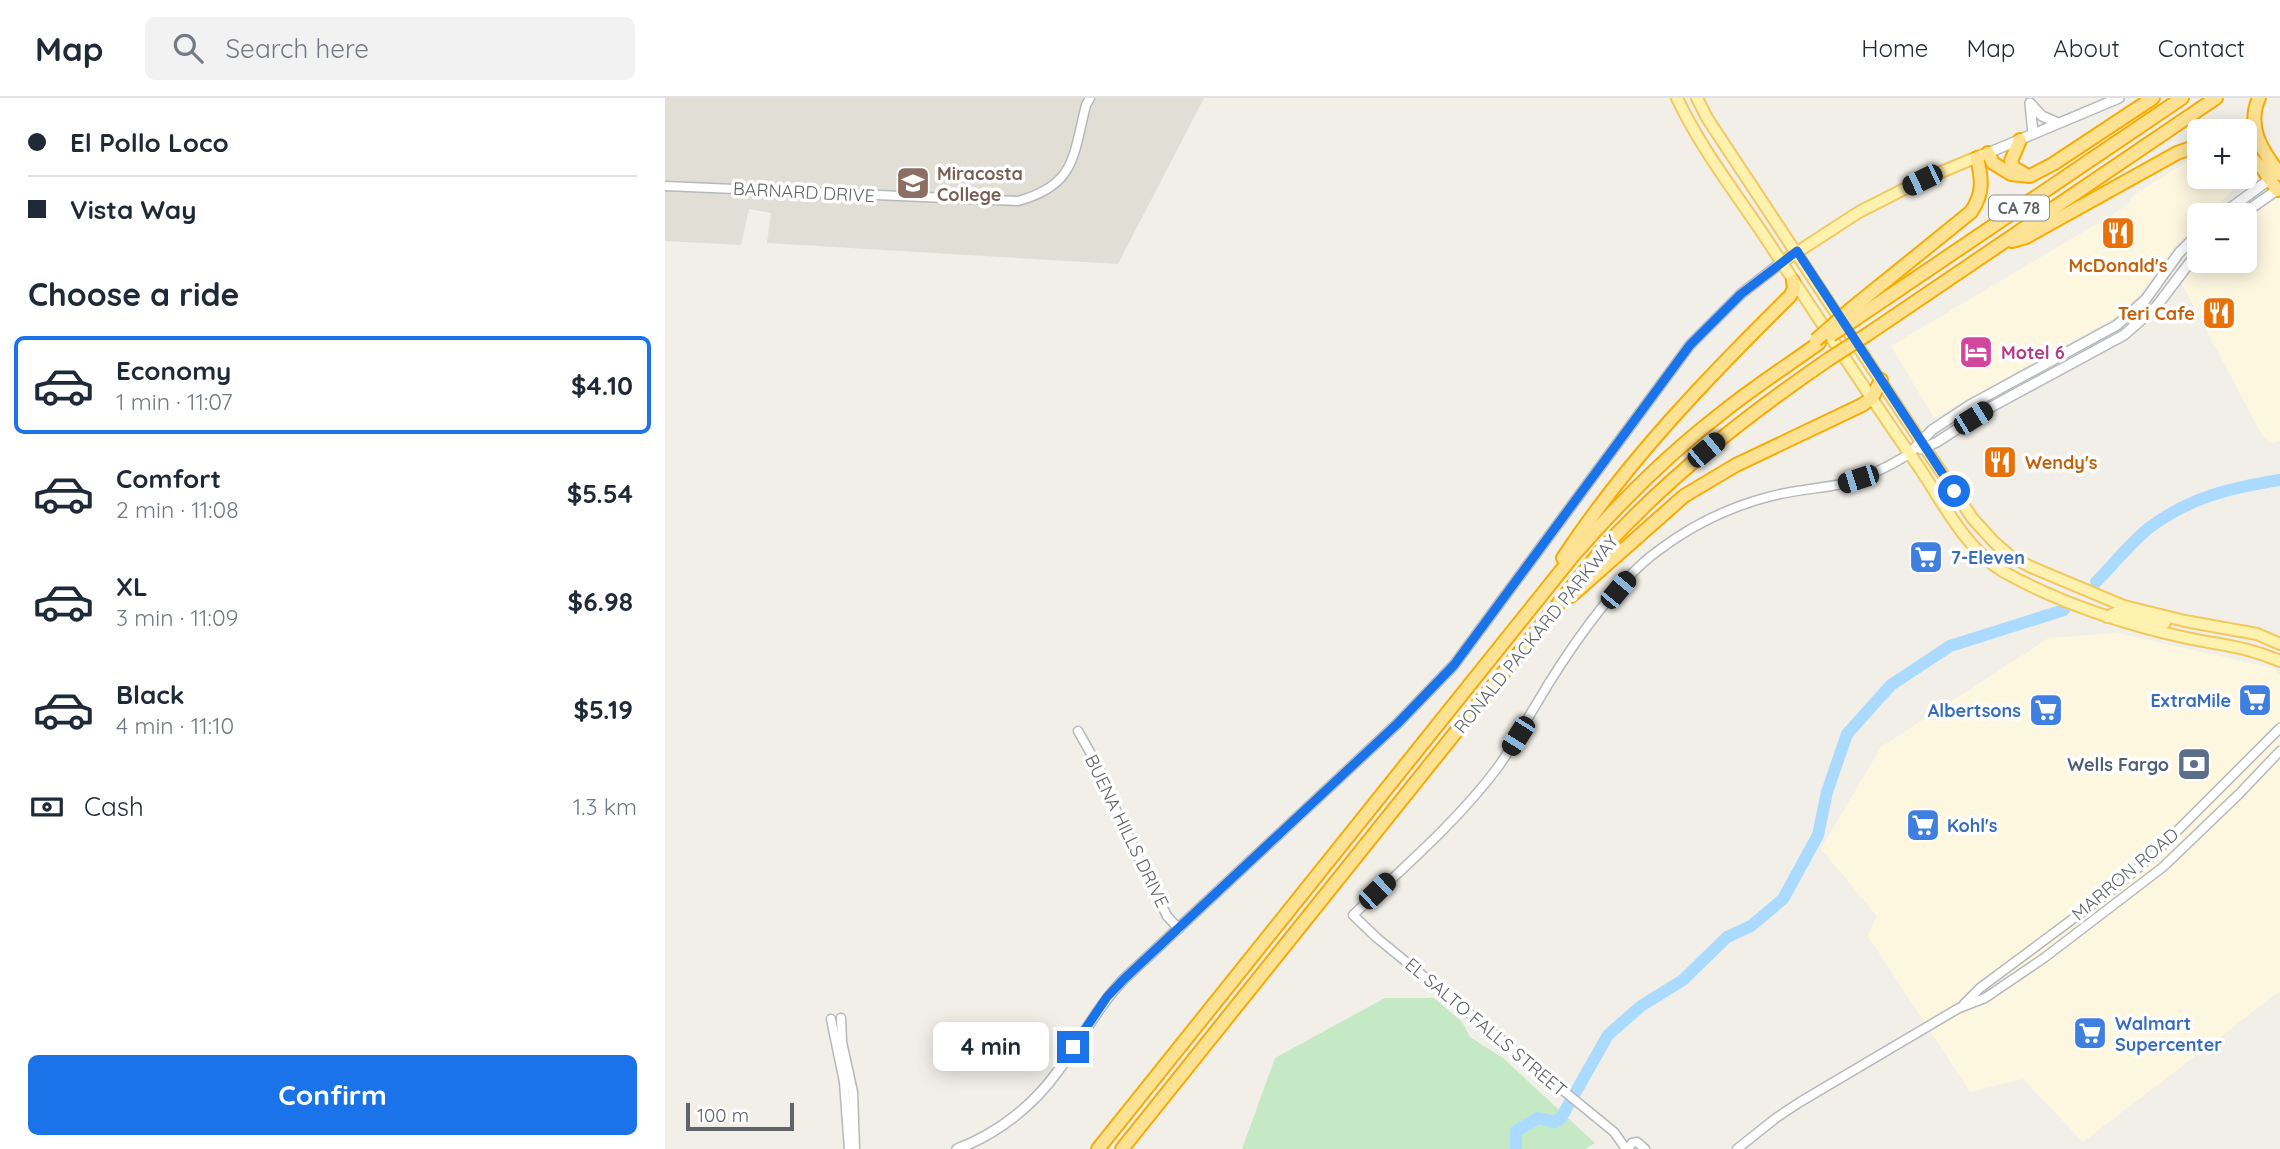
<!DOCTYPE html>
<meta charset="utf-8">
<style>
body{margin:0;font-family:Quicksand,sans-serif;background:#f2f2f3;color:#1f2937;height:100vh;display:flex;flex-direction:column;font-size:26px;white-space:nowrap}
*{box-sizing:border-box;margin:0}
p{font-size:23px;color:#747a83}
.icon{flex:none;width:38px;height:38px;fill:none;stroke:currentColor;stroke-width:2;stroke-linecap:round;stroke-linejoin:round}
.map{position:relative;flex:1;overflow:hidden}
.sheet{display:flex;flex-direction:column;background:#fff;width:665px}
.sheet>*{flex:none}
.hud{display:grid;align-content:center;height:154px;padding:0 28px;background:#fff}
.controls{position:absolute;left:1522px;top:21px;display:grid;gap:14px}
.controls a{display:grid;place-items:center;width:70px;height:70px;border-radius:10px;background:#fff;box-shadow:0 4px 18px #0003;font-size:35px}
.scale{position:absolute;left:21px;bottom:18px;width:108px;box-sizing:border-box;padding-left:7px;border:4px solid #5f6368;border-top:0;font-size:19px;line-height:24px;white-space:nowrap;color:#5f6368;-webkit-text-stroke:5px #fff;paint-order:stroke}
.end{position:absolute;width:32px;height:32px;margin:-16px;border:9px solid #1a73e8;background:#fff;box-shadow:0 0 0 4px #fff}
.from{border-radius:50%}
.bubble{position:absolute;height:49px;border-radius:10px;background:#fff;box-shadow:0 4px 18px #0003;font-size:23px;font-weight:700;line-height:49px;text-align:center}
.car{position:absolute;width:21px;height:42px;margin:-21px -10px;border-radius:9px;box-shadow:0 0 5px 2px #0007;background:linear-gradient(#222 24%,#8ab4d8 0 40%,#222 0 76%,#8ab4d8 0 86%,#222 0)}
.hud b{display:flex;align-items:center;gap:24px;height:66px;font-size:26px}
.hud b+b{border-top:2px solid #e0e1e3}
.hud i{width:18px;height:18px;background:#1f2937}
ul{padding:0;list-style:none}
li{display:flex;align-items:center;gap:21px;height:98px;margin:0 14px 10px;padding:0 14px;border:4px solid transparent;border-radius:10px}
li div{flex:1}
li b{display:block;font-size:26px}
li em{font-style:normal;font-weight:700}
li.active{border-color:#1a73e8}
li>.icon{width:63px;height:63px;stroke-width:1.5}
h2{padding:0 28px;font-size:32px;line-height:84px}
.pay{display:flex;align-items:center;gap:18px;height:77px;padding:0 28px;font-size:26px}
.pay p{margin-inline-start:auto}
.button{display:flex;gap:14px;margin-top:auto;padding:14px 28px}
.button a{flex:1;height:80px;border-radius:10px;background:#1a73e8;color:#fff;font-size:28px;font-weight:700;line-height:80px;text-align:center}
header{display:flex;align-items:center;gap:42px;box-sizing:border-box;height:98px;padding:0 35px;background:#fff;border-bottom:2px solid #e0e1e3}
header strong{font-size:33px}
nav{display:flex;gap:38px;margin-inline-start:auto;font-size:24px}
.search{width:490px;height:63px;background:#f2f2f3;display:flex;align-items:center;gap:18px;box-sizing:border-box;padding:0 24px;border-radius:10px;color:#747a83;font-size:26px}
main{display:flex;flex:1;min-height:0}
.map>svg:first-child{display:block}
</style>
<header>
<strong>Map</strong>
<div class="search"><svg class="icon" aria-label="search" viewBox="0 0 24 24"><circle cx="10" cy="10" r="6"/><path d="M15 15l6 6"/></svg>Search here</div>
<nav><a>Home</a><a>Map</a><a>About</a><a>Contact</a></nav>
</header>
<main>
<section class="sheet">
<div class="hud">
<b><i class="from"></i>El Pollo Loco</b>
<b><i></i>Vista Way</b>
</div>
<h2>Choose a ride</h2>
<ul>
<li class="active"><svg class="icon" aria-label="car" viewBox="0 0 24 24"><path d="M5 17H2v-5l4-1 3-4h7l3 4 3 1v5h-3M9 17h6M6 11h13"/><circle cx="7" cy="17" r="2"/><circle cx="17" cy="17" r="2"/></svg><div><b>Economy</b><p>1 min · 11:07</p></div><em>$4.10</em></li>
<li><svg class="icon" aria-label="car" viewBox="0 0 24 24"><path d="M5 17H2v-5l4-1 3-4h7l3 4 3 1v5h-3M9 17h6M6 11h13"/><circle cx="7" cy="17" r="2"/><circle cx="17" cy="17" r="2"/></svg><div><b>Comfort</b><p>2 min · 11:08</p></div><em>$5.54</em></li>
<li><svg class="icon" aria-label="car" viewBox="0 0 24 24"><path d="M5 17H2v-5l4-1 3-4h7l3 4 3 1v5h-3M9 17h6M6 11h13"/><circle cx="7" cy="17" r="2"/><circle cx="17" cy="17" r="2"/></svg><div><b>XL</b><p>3 min · 11:09</p></div><em>$6.98</em></li>
<li><svg class="icon" aria-label="car" viewBox="0 0 24 24"><path d="M5 17H2v-5l4-1 3-4h7l3 4 3 1v5h-3M9 17h6M6 11h13"/><circle cx="7" cy="17" r="2"/><circle cx="17" cy="17" r="2"/></svg><div><b>Black</b><p>4 min · 11:10</p></div><em>$5.19</em></li>
</ul>
<div class="pay"><svg class="icon" aria-label="cash" viewBox="0 0 24 24"><path d="M3 7h18v10H3z"/><circle cx="12" cy="12" r="2"/></svg>Cash<p>1.3 km</p></div>
<div class="button"><a>Confirm</a></div>
</section>
<div class="map">
<svg width="1615" height="1051" viewBox="0 0 1615 1051">
<rect width="100%" height="100%" fill="#f1efe8"/>
<g fill="#fef7e0">
<path d="M 1535,60 L 1535,79 L 1577,79 L 1577,83 L 1542,117 L 1535,117 L 1535,124 L 1508,151 L 1473,198 L 1451,219 L 1269,320 L 1226,248 L 1460,109 L 1469,97 L 1525,61 Z"/>
<path d="M 1615,98 L 1615,343 L 1608,345 L 1598,339 L 1518,188 L 1517,182 L 1535,159 L 1535,163 L 1580,163 L 1580,123 Z"/>
<path d="M 1452,535 L 1608,570 L 1615,577 L 1615,893 L 1418,1044 L 1358,981 L 1305,994 L 1203,838 L 1212,818 L 1156,751 L 1216,649 L 1384,540 Z"/>
</g>
<path fill="#e1ded6" d="M 0,0 L 539,0 L 453,166 L 102,145 L 106,115 L 84,111 L 76,147 L 0,143 Z"/>
<path fill="#c5e8c5" d="M 720,900 L 769,900 L 797,924 L 805,939 L 838,960 L 930,1045 L 920,1051 L 577,1051 L 610,960 Z"/>
<g fill="none" stroke-linecap="round" stroke-linejoin="round">
<g stroke="#aadaff" stroke-width="12">
<path d="M 1431,484 C 1448,467 1465,445 1484,430 C 1525,399 1565,390 1615,382"/>
<path d="M 851,1051 L 851,1033 L 873,1020 L 890,1024 L 896,1020 L 943,937 L 976,908 L 1018,882 L 1062,839 L 1086,828 L 1118,801 L 1153,737 L 1162,694 L 1182,636 L 1226,587 L 1285,548 L 1399,512"/>
</g>
<g stroke="#b5b8bc" stroke-width="11">
<g id="tertiary">
<path d="M 0,88 L 353,103 C 411,87 408,58 421,7 L 425,0"/>
<path d="M 413,633 L 435,672 L 448,706 L 502,818 L 514,831"/>
<path d="M 1299,906 L 1315,890 L 1452,788 L 1489,756 L 1615,630"/>
<path d="M 176,920 L 177,944 L 188,994 L 190,1051"/>
<path d="M 166,921 L 179,984 L 184,1051"/>
<path d="M 961,1051 L 949,1034 L 712,840 L 688,817 C 738,770 792,724 833,669 C 847,650 857,629 869,610 C 898,560 948,485 994,452 C 1026,428 1065,409 1103,399 C 1127,392 1152,391 1177,386 C 1201,380 1223,369 1244,356"/>
<path d="M 963,1051 L 967,1045 L 972,1044 L 980,1051"/>
<path d="M 1072,1051 L 1111,1020 L 1135,1004 L 1294,910 L 1320,900 L 1379,860 L 1498,769 L 1574,696 L 1615,653"/>
</g>
</g>
<g stroke="#b6babf" stroke-width="12">
<g id="secondary">
<path d="M 1368,36 L 1365,5 L 1377,18 L 1393,25"/>
<path d="M 1323,55 L 1454,0"/>
<path d="M 1556,117 L 1608,79"/>
<path d="M 1576,117 L 1615,90"/>
<path d="M 1256,351 L 1272,344 L 1326,309 L 1459,237 L 1491,209 L 1535,151"/>
<path d="M 1244,356 L 1267,332 L 1305,307 L 1452,227 L 1481,201 L 1514,155 L 1535,134"/>
<path d="M 292,1051 C 332,1036 368,1008 393,973 C 416,942 432,909 459,881 L 732,626 L 789,567 L 1025,247 L 1076,196 L 1117,164"/>
</g>
</g>
<g stroke="#f2c960" stroke-width="14">
<g id="primary">
<path d="M 1012,0 C 1037,53 1074,99 1106,148 C 1155,223 1204,298 1256,372 C 1279,407 1302,452 1339,474 C 1393,504 1453,524 1513,538 C 1551,547 1578,547 1615,563"/>
<path d="M 1032,0 L 1042,20 L 1258,347 L 1308,421 L 1329,444 L 1345,458 L 1366,469 L 1459,508 L 1520,523 L 1592,536 L 1615,546"/>
<path d="M 1117,164 L 1194,114 L 1257,82 L 1317,57"/>
<path d="M 1442,519 L 1452,514 L 1500,525"/>
</g>
</g>
<g stroke="#f9ab00" stroke-width="16">
<g id="motorway">
<path d="M 1594,0 C 1581,29 1597,53 1615,76"/>
<path d="M 1355,42 L 1346,63 L 1349,70 L 1358,75"/>
<path d="M 1580,54 L 1598,71 L 1612,92"/>
<path d="M 1323,55 L 1328,65 L 1346,76 L 1365,78 L 1388,66 L 1488,0"/>
<path d="M 1347,143 L 1361,139 L 1512,55 L 1535,47"/>
<path d="M 1186,211 L 1306,114 C 1319,95 1317,81 1312,60"/>
<path d="M 1192,220 L 1517,0"/>
<path d="M 1203,236 L 1551,0"/>
<path d="M 898,460 C 962,363 1042,280 1125,198 L 1129,191 L 1128,183"/>
<path d="M 906,498 L 1019,398 L 1071,367 L 1197,307 L 1207,300 L 1216,282"/>
<path d="M 433,1051 L 907,459 C 953,406 1002,357 1058,314 C 1089,289 1122,268 1154,245"/>
<path d="M 457,1051 L 935,454 C 1003,379 1081,318 1164,261"/>
</g>
</g>
<use href="#tertiary" stroke="#fff" stroke-width="8"/>
<use href="#secondary" stroke="#fff" stroke-width="9"/>
<use href="#primary" stroke="#fff2af" stroke-width="10"/>
<use href="#motorway" stroke="#fde293" stroke-width="12"/>
<g stroke="#f9ab00" stroke-width="16" stroke-linecap="butt">
<g id="motorway-bridge">
<path d="M 1166,237 L 1192,220"/>
<path d="M 1151,242 L 1186,211"/>
<path d="M 1164,261 L 1203,236"/>
</g>
</g>
<use href="#motorway-bridge" stroke="#fde293" stroke-width="12"/>
</g>
<g fill="none" stroke-linecap="round" stroke-linejoin="round">
<path stroke="#1a73e8" stroke-width="9" d="M 408,949 L 442,899 L 459,881 L 732,626 L 789,567 L 1025,247 L 1076,196 L 1132,153 L 1289,393"/>
</g>
<defs>
<g id="university-square" transform="scale(1.75)"><rect x="-9" y="-9" width="18" height="18" rx="4" fill="#8d6e63" stroke="#fff"/><path d="M0-5L7-2L0 1L-7-2ZM-4 1L0 2.5L4 1V4Q0 6-4 4Z" fill="#fff"/></g>
<g id="restaurant-square" transform="scale(1.75)"><rect x="-9" y="-9" width="18" height="18" rx="4" fill="#e8710a" stroke="#fff"/><path d="M-5-6h1v4h1v-4h1v4h1v-4h1v5L-1.5 .5V6h-2V.5L-5-1ZM5-6V6H3V1.5H1.5Q1.5-4 5-6Z" fill="#fff"/></g>
<g id="hotel-square" transform="scale(1.75)"><rect x="-9" y="-9" width="18" height="18" rx="4" fill="#d1479c" stroke="#fff"/><path d="M-6-4.5h1.5V1H6V5H4.5V3h-9V5H-6ZM-4 0a1.8 1.8 0 1 1 3.6 0ZM.5 0V-2.5h3Q6-2.5 6 0Z" fill="#fff"/></g>
<g id="supermarket-square" transform="scale(1.75)"><rect x="-9" y="-9" width="18" height="18" rx="4" fill="#3f7fe0" stroke="#fff"/><path d="M-6-5.5h2.5l.6 2H6L4.5 2H-2.5L-4.4-4H-6ZM-1.5 3.2a1.3 1.3 0 1 0 .1 0ZM3 3.2a1.3 1.3 0 1 0 .1 0Z" fill="#fff"/></g>
<g id="bank-square" transform="scale(1.75)"><rect x="-9" y="-9" width="18" height="18" rx="4" fill="#5c6f8a" stroke="#fff"/><path d="M-6-4H6V4H-6ZM0-2.3a2.3 2.3 0 1 0 0 4.6a2.3 2.3 0 1 0 0-4.6Z" fill="#fff"/></g>
</defs>
<g fill-rule="evenodd">
<use href="#university-square" x="248" y="85"/>
<use href="#restaurant-square" x="1453" y="135"/>
<use href="#restaurant-square" x="1554" y="215"/>
<use href="#hotel-square" x="1311" y="254"/>
<use href="#restaurant-square" x="1335" y="364"/>
<use href="#supermarket-square" x="1261" y="459"/>
<use href="#supermarket-square" x="1590" y="602"/>
<use href="#supermarket-square" x="1381" y="612"/>
<use href="#bank-square" x="1529" y="666"/>
<use href="#supermarket-square" x="1258" y="727"/>
<use href="#supermarket-square" x="1425" y="935"/>
</g>
<g text-anchor="middle" dominant-baseline="central" stroke-width="7" stroke-linejoin="round" paint-order="stroke">
<rect fill="#fff" stroke="#8f9295" stroke-width="2" x="1324" y="97.5" width="60" height="25" rx="5"/>
<g font-size="16" font-weight="bold" fill="#5f6368">
<text x="1354" y="110">CA 78</text>
</g>
<g font-size="18" font-weight="bold" fill="#785e54" stroke="#fff" text-anchor="start">
<text x="272" y="75">Miracosta<tspan x="272" dy="21">College</tspan></text>
</g>
<g font-size="18" fill="#5f6368" stroke="#fff">
<text transform="translate(139 94) rotate(3)">BARNARD DRIVE</text>
<text transform="translate(871 536) rotate(-51)">RONALD PACKARD PARKWAY</text>
<text transform="translate(462 733) rotate(64)">BUENA HILLS DRIVE</text>
<text transform="translate(1460 776) rotate(-40)">MARRON ROAD</text>
<text transform="translate(821 929) rotate(40)">EL SALTO FALLS STREET</text>
</g>
<g font-size="18" font-weight="bold" fill="#c56008" stroke="#fff">
<text x="1453" y="167">McDonald's</text>
<text x="1530" y="215" text-anchor="end">Teri Cafe</text>
<text x="1360" y="364" text-anchor="start">Wendy's</text>
</g>
<g font-size="18" font-weight="bold" fill="#b23c85" stroke="#fff" text-anchor="start">
<text x="1336" y="254">Motel 6</text>
</g>
<g font-size="18" font-weight="bold" fill="#366cbe" stroke="#fff" text-anchor="start">
<text x="1286" y="459">7-Eleven</text>
<text x="1566" y="602" text-anchor="end">ExtraMile</text>
<text x="1356" y="612" text-anchor="end">Albertsons</text>
<text x="1282" y="727">Kohl's</text>
<text x="1450" y="925">Walmart<tspan x="1450" dy="21">Supercenter</tspan></text>
</g>
<g font-size="18" font-weight="bold" fill="#4e5e75" stroke="#fff" text-anchor="end">
<text x="1504" y="666">Wells Fargo</text>
</g>
</g>
</svg>
<div class="controls">
<a>+</a>
<a>−</a>
</div>
<div class="scale">100 m</div>
<i class="end from" style="left:1289px;top:393px"></i>
<i class="end" style="left:408px;top:949px"></i>
<div class="bubble" style="left:268px;top:924px;width:116px">4 min</div>
<i class="car" style="left:1257px;top:82px;rotate:244deg"></i>
<i class="car" style="left:1308px;top:320px;rotate:58deg"></i>
<i class="car" style="left:1041px;top:352px;rotate:50deg"></i>
<i class="car" style="left:1193px;top:381px;rotate:252deg"></i>
<i class="car" style="left:953px;top:492px;rotate:40deg"></i>
<i class="car" style="left:853px;top:638px;rotate:212deg"></i>
<i class="car" style="left:712px;top:793px;rotate:46deg"></i>
</div>
</main>
